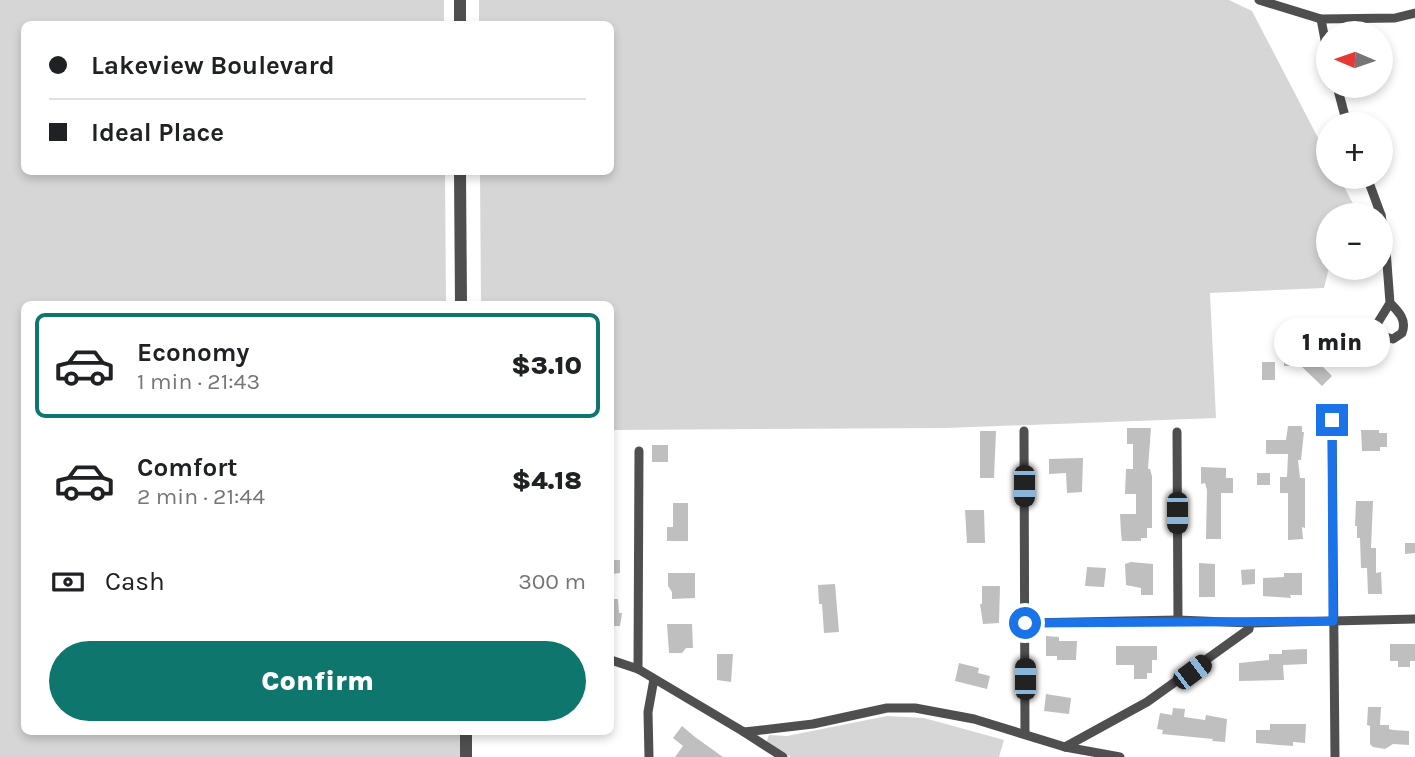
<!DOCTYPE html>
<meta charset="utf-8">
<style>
body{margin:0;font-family:Karla,sans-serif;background:#f6f6f6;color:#202124;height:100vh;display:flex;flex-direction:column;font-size:26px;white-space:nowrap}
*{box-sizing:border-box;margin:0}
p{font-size:23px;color:#757577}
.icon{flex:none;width:38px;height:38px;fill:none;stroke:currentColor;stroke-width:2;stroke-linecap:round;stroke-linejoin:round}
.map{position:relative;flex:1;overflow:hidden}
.drawer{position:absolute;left:21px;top:301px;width:593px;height:434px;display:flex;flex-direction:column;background:#fff;border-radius:10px;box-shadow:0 4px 10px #0003}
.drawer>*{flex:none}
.top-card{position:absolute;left:21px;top:21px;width:593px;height:154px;border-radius:10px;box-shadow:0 4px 10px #0003;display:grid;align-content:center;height:154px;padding:0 28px;background:#fff}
.needle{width:46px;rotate:272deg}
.fabs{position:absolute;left:1316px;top:21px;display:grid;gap:14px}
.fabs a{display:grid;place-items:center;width:77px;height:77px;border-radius:50%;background:#fff;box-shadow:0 4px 10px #0003;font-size:35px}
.end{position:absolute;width:32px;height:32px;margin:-16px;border:9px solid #1a73e8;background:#fff;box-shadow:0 0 0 4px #fff}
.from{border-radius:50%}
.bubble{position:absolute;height:49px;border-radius:24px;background:#fff;box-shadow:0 4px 10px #0003;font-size:23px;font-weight:800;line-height:49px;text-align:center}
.car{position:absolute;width:21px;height:42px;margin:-21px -10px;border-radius:9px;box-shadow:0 0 5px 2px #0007;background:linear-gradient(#222 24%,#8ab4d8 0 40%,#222 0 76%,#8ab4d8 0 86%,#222 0)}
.top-card b{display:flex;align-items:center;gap:24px;height:66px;font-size:26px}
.top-card b+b{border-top:2px solid #e0e0e0}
.top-card i{width:18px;height:18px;background:#202124}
ul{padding:12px 0 0;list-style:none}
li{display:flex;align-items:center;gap:21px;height:105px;margin:0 14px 10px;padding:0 14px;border:4px solid transparent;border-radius:10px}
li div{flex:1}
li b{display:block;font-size:26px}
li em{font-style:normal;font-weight:800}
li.current{border-color:#0f766e}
li>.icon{width:63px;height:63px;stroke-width:1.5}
.pay{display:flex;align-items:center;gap:18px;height:77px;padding:0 28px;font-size:26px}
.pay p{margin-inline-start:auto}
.cta{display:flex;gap:14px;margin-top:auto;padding:14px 28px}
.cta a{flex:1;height:80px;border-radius:42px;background:#0f766e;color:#fff;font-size:28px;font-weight:800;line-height:80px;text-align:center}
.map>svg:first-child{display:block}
</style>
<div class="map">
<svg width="1415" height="757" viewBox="0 0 1415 757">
<rect width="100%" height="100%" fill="#fff"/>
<g fill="#d6d6d6">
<path d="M 0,0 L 444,0 L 444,24 L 24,24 L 24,172 L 445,172 L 446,304 L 24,304 L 24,732 L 462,732 L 461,757 L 0,757 Z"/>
<path d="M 479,0 L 1229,0 L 1252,11 L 1328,157 L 1328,177 L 1339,177 L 1359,215 L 1328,215 L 1329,268 L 1324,288 L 1210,293 L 1216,418 L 946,428 L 611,430 L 611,304 L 481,304 L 480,172 L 611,172 L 611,24 L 479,24 Z"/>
<path d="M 887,716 L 924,718 L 1004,740 L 999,757 L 791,757 L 766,743 L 769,735 L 787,736 Z"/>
</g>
<g fill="#bfbfbf">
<path d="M 1284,335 L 1314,335 L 1314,358 L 1332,376 L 1322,386 L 1301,366 L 1284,366 Z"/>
<rect x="1262" y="362" width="13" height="18"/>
<path d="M 1288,426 L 1302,426 L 1302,432 L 1304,432 L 1301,460 L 1298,460 L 1300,478 L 1305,478 L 1305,528 L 1302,527 L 1303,539 L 1288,540 L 1288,493 L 1280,493 L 1280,477 L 1287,477 L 1288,454 L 1266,454 L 1266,440 L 1286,440 Z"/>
<path d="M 1127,428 L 1151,428 L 1148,469 L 1150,469 L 1152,476 L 1152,528 L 1147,528 L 1147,538 L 1141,538 L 1141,541 L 1122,541 L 1121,533 L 1120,514 L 1136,514 L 1136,494 L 1125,494 L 1126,469 L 1133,469 L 1133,444 L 1127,444 Z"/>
<path d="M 1361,430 L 1379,430 L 1379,433 L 1387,433 L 1387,447 L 1380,447 L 1380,451 L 1362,451 Z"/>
<path d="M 980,431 L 996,431 L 994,478 L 980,478 Z"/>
<rect x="652" y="445" width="16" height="17"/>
<path d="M 1083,458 L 1082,492 L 1067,493 L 1066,473 L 1049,474 L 1049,459 Z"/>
<path d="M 1201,467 L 1226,468 L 1226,478 L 1233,478 L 1233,493 L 1221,493 L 1221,539 L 1206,539 L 1207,490 L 1205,483 L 1201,484 Z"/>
<rect x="1257" y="473" width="13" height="12"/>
<path d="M 1356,501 L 1373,501 L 1371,548 L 1376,548 L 1376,573 L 1381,572 L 1382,594 L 1368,594 L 1367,568 L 1361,568 L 1360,538 L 1357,538 L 1357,526 L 1355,526 Z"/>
<path d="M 673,503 L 688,503 L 688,541 L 667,541 L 667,527 L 673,527 Z"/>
<path d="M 965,510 L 984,510 L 985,543 L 967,543 Z"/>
<path d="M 1405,543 L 1415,543 L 1415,553 L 1405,554 Z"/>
<path d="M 611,560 L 620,560 L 620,573 L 611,574 Z"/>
<path d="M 1131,562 L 1153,564 L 1153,595 L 1141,595 L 1141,588 L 1126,585 L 1125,564 Z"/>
<path d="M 1199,563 L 1215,564 L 1215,597 L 1199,597 Z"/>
<path d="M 1087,567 L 1106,568 L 1104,587 L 1085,586 Z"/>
<path d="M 1255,569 L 1255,584 L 1242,585 L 1241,570 Z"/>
<path d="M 668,573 L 695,573 L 695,598 L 672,599 L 672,592 L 668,586 Z"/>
<path d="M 1284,573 L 1302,573 L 1302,595 L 1290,595 L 1291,598 L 1263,596 L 1263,578 L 1284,577 Z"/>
<path d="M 835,584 L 839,632 L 824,633 L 822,604 L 819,604 L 818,585 Z"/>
<path d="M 982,586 L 1000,586 L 999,623 L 983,624 L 980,604 L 982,604 Z"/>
<path d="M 611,599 L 618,599 L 619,613 L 622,613 L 620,626 L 611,626 Z"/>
<path d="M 667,624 L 692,624 L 693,648 L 686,648 L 682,653 L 669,653 Z"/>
<path d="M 1046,636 L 1059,637 L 1059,641 L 1077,641 L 1076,660 L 1057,660 L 1057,656 L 1046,656 Z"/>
<path d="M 1390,644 L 1415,644 L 1415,661 L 1410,661 L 1410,667 L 1398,667 L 1398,661 L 1390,661 Z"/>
<path d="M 1116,646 L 1157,646 L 1157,660 L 1152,660 L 1152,673 L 1147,673 L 1147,679 L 1134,679 L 1134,665 L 1116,665 Z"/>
<path d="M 1307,649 L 1307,664 L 1283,665 L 1284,680 L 1239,681 L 1239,663 L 1269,660 L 1269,654 L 1282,654 L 1282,650 Z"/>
<path d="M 717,654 L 733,654 L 731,682 L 717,680 Z"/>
<path d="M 959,663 L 979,668 L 978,673 L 990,676 L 987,689 L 955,681 Z"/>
<path d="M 1046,694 L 1071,698 L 1069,714 L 1044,711 Z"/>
<path d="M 1368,707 L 1381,707 L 1380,725 L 1389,725 L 1389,729 L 1393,730 L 1409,731 L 1409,745 L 1393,744 L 1385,749 L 1373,747 L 1370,744 L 1370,726 L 1367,725 Z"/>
<path d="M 1173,708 L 1185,709 L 1184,717 L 1205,720 L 1206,715 L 1227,719 L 1225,742 L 1212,741 L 1213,739 L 1162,734 L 1163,730 L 1157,729 L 1160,713 L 1172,715 Z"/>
<path d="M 1270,724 L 1306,724 L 1305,743 L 1293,742 L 1293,746 L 1256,743 L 1256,730 L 1270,730 Z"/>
<path d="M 682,726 L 695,737 L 723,757 L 675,757 L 683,746 L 673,738 Z"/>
</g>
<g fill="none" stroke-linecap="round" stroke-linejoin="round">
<g stroke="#4f4f4f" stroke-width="9">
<path d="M 1259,0 L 1321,19 L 1395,18 L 1415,13"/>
<path d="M 1321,19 L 1328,56"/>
<path d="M 1337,86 L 1347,124"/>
<path d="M 1367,177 L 1381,215"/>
<path d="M 1381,215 L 1385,237 L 1390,303 L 1377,324 L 1382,336 L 1393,339 L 1402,333 C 1407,320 1399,312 1390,303"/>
<path d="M 1332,420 L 1335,757"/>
<path d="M 1024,431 L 1025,734"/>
<path d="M 1177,432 L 1178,620"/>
<path d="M 1025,623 L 1178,620 L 1250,623 L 1415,619"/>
<path d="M 611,660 L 638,669 L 744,732 L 813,724 L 887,708 L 915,708 L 974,719 L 1065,747 L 1120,757"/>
<path d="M 638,669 L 639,451"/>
<path d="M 744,732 L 783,757"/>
<path d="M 1065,747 L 1147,702 L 1249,629 L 1250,623"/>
<path d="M 649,757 L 648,712 L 654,679"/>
</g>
<g stroke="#4f4f4f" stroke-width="12">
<path d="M 460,0 L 460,24"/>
<path d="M 460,172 L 461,304"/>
<path d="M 466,732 L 466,757"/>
</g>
</g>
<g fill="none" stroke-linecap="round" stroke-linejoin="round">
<path stroke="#1a73e8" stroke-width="9" d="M 1025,623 L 1333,621 L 1332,420"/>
</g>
</svg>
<div class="fabs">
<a><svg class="needle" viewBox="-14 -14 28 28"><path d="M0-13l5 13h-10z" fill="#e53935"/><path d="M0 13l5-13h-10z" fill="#757577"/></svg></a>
<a>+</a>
<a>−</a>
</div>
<i class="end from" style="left:1025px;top:623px"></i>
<i class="end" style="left:1332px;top:420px"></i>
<div class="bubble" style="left:1274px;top:318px;width:116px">1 min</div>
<i class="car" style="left:1024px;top:486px;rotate:180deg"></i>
<i class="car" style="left:1177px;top:513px;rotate:180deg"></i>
<i class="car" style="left:1192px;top:672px;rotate:53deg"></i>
<i class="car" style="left:1025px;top:679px;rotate:0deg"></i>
<div class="top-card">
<b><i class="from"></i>Lakeview Boulevard</b>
<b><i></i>Ideal Place</b>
</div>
<section class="drawer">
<ul>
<li class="current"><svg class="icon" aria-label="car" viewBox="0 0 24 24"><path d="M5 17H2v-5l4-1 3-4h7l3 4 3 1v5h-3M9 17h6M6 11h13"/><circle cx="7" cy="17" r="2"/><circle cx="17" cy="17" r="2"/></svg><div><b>Economy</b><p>1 min · 21:43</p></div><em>$3.10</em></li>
<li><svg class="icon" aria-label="car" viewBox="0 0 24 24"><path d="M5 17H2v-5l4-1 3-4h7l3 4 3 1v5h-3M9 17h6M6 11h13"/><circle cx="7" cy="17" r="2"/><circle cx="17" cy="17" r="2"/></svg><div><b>Comfort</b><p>2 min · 21:44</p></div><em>$4.18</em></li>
</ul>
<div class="pay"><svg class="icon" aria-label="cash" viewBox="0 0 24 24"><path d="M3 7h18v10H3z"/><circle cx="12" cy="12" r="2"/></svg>Cash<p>300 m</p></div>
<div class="cta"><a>Confirm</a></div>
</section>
</div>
